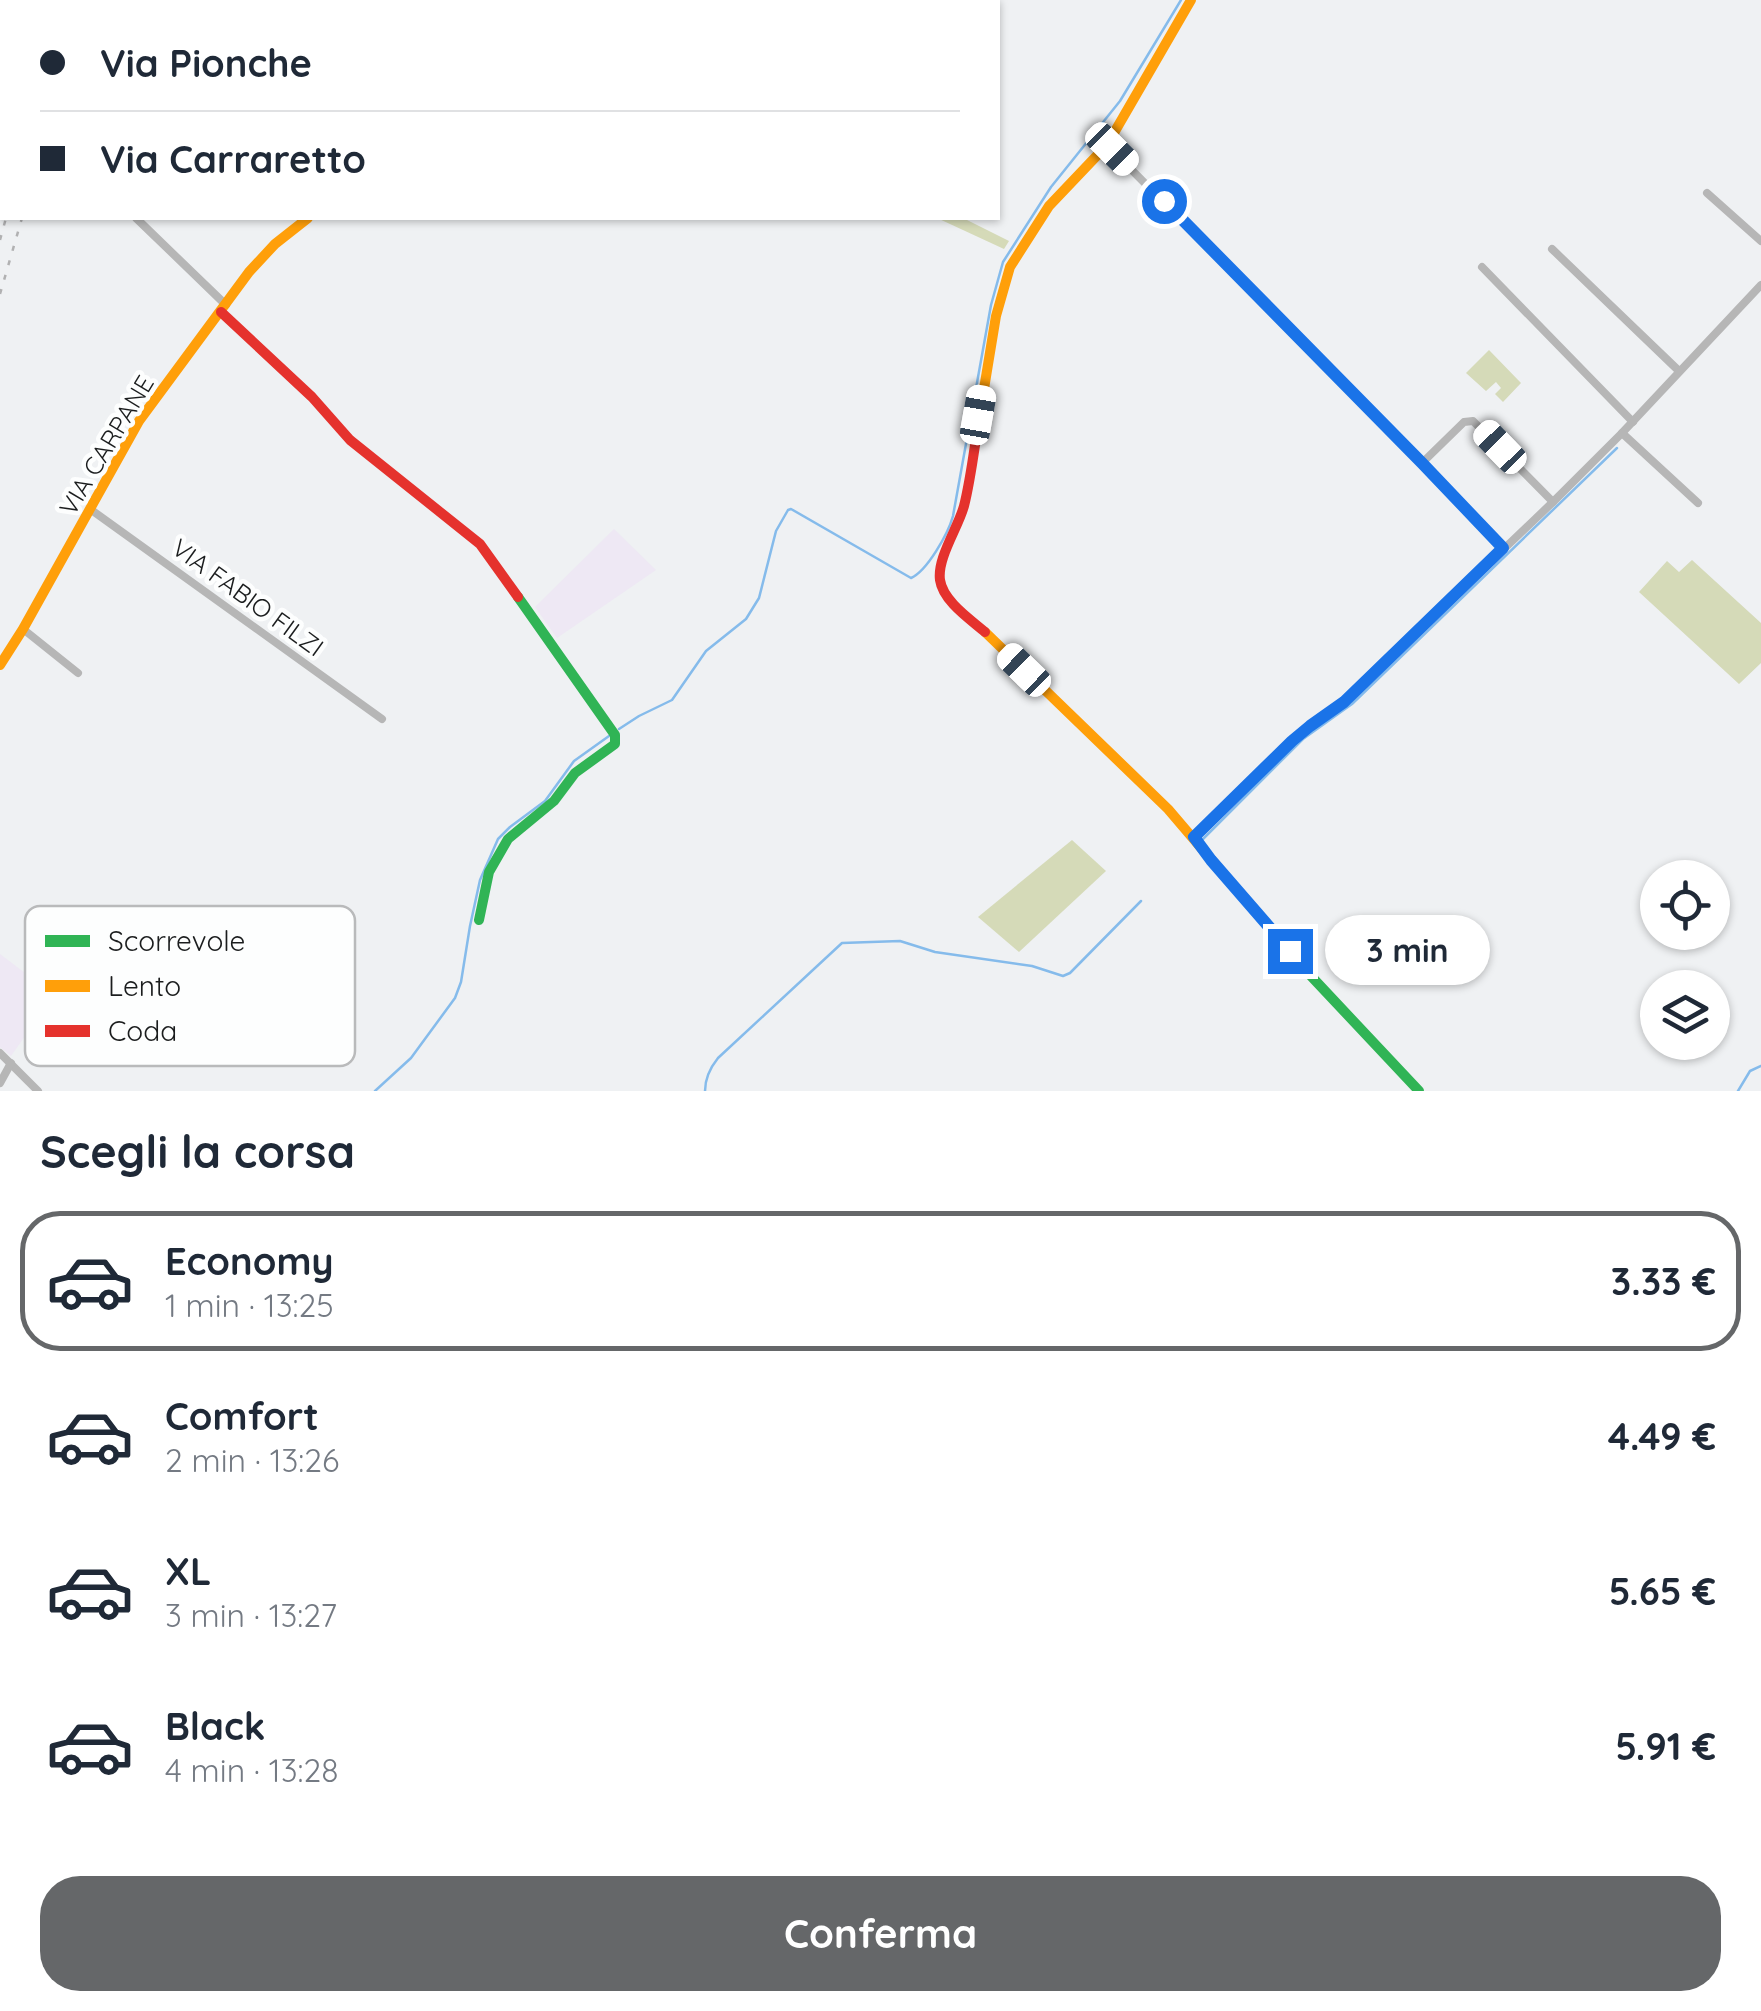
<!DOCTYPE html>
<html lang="it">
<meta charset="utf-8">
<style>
body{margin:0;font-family:Quicksand,sans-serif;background:#f6f6f7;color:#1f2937;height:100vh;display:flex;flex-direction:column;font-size:38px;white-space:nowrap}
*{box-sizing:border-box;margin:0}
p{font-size:32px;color:#747a83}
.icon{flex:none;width:55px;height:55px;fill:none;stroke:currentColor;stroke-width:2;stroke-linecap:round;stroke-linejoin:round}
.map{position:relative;height:1091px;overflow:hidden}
.panel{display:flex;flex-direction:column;background:#fff;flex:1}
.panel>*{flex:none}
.guide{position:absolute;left:0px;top:0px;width:1000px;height:220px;box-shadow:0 2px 8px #0004;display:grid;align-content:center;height:220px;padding:0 40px;background:#fff}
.buttons{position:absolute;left:1640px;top:860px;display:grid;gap:20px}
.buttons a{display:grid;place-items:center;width:90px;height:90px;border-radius:50%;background:#fff;box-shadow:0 2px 8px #0004;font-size:50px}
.end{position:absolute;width:45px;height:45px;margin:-22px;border:12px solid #1a73e8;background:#fff;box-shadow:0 0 0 5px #fff}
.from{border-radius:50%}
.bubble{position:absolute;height:70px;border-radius:35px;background:#fff;box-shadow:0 2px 8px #0004;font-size:32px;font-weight:700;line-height:70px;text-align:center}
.car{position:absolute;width:30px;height:60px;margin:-30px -15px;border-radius:12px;box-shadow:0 0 8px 2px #0007;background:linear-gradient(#fff 24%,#345 0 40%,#fff 0 76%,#345 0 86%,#fff 0)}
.guide b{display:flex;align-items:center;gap:35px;height:95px;font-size:38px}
.guide b+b{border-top:2px solid #e0e1e3}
.guide i{width:25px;height:25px;background:#1f2937}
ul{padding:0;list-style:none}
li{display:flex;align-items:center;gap:30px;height:140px;margin:0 20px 15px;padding:0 20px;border:5px solid transparent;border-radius:40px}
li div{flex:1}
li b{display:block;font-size:38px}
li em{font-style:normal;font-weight:700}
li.on{border-color:#656769}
li>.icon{width:90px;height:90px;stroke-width:1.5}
h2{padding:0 40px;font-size:45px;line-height:120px}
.button{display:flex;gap:20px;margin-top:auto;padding:20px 40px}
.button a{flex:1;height:115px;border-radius:40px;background:#656769;color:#fff;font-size:40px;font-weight:700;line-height:115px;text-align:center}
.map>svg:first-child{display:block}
</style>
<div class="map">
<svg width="1761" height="1091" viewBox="0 0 1761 1091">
<rect width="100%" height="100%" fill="#eff1f3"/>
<g fill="#eee8f4">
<path d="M 614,529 L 656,570 L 557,638 L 535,607 Z"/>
<path d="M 0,954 L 54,995 L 11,1056 L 0,1047 Z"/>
</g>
<g fill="#d5dab8">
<path d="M 937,218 L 963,218 L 1009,241 L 1004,249 Z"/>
<path d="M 1489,350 L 1521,383 L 1503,402 L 1495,394 L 1501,388 L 1496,382 L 1486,391 L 1466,373 Z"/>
<path d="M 1692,560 L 1761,623 L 1761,663 L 1739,684 L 1639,592 L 1667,561 L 1679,572 Z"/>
<path d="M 1072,840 L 1106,871 L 1019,952 L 978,917 Z"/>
</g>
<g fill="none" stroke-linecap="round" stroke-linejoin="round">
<g stroke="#85bbeb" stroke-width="2.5">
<path d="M 619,729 L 639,716 L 672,700 L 706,651 L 746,619 L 759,598 L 776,531 L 788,510 L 791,509 L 911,578 C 927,571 948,534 953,516 L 991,305 L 1003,262 L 1051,187 L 1120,101 L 1181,0"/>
<path d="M 1203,839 L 1303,739 L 1352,704 L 1617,448"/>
<path d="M 375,1091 L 411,1058 L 455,998 L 461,982 L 470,926 L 480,880 L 498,839 L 510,827 L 545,801 L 574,761 L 609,736"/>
<path d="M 705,1091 C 705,1078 710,1068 718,1058 L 842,943 L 900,941 L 935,952 L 1032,966 L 1063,976 L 1070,973 L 1141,901"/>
<path d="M 1738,1091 L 1750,1071 L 1761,1066"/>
</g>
<g stroke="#b6b6b6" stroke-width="8">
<path d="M 0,124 L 2,122"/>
<path d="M 1107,145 L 1422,463 L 1503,548"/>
<path d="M 1707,193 L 1761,241"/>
<path d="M 136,218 L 226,305"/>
<path d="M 1552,249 L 1679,371"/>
<path d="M 1482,267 L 1633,422"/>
<path d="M 1622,433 L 1698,503"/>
<path d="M 1422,463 L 1464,422 L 1473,421 L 1553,502"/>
<path d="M 90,509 L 382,719"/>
<path d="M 23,629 L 78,673"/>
<path d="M 1194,837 L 1292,741 L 1309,726 L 1344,702 L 1553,502 L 1622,433 L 1761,285"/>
<path d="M 0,1053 L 38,1091"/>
<path d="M 0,1083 L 11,1063"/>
</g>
<g stroke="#30b455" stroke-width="10">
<path d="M 453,2 L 455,0"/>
<path d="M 1243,897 L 1311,976 L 1419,1091"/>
<path d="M 479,920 L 489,872 L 508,839 L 554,801 L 575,773 L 615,744 L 615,735 L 518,597"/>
</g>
<g stroke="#ff9f0a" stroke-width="10">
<path d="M 981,407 L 996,316 L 1010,267 L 1049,206 L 1107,145 L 1191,0"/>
<path d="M 985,632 L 1168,809 L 1243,897"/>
<path d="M 0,665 L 23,629 L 139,421 L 249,272 L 275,244 L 308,218"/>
</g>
<g stroke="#e5322d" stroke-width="10">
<path d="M 221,312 L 312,397 L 350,440 L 480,544 L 518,597"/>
<path d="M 981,407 C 975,440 972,474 964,506 C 958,528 937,558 940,580 C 943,601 970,619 985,632"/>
</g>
<g stroke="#b1b1b2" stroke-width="2.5" stroke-dasharray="5 10" stroke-linecap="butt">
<path d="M 61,2 L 62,0"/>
<path d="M 82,2 L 83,0"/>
<path d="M 0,240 L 6,218"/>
<path d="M 0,294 L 22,218"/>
</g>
</g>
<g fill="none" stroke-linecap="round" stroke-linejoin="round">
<path stroke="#1a73e8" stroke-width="12" d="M 1164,201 L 1422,463 L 1503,548 L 1344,702 L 1310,726 L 1292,741 L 1194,837 L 1211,860 L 1290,951"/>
</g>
<g text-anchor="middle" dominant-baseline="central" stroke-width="9" stroke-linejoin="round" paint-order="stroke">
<g font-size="25" fill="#1b1d1e" stroke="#fdfefe">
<text transform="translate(106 445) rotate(-59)">VIA CARPANE</text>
<text transform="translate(248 597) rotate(36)">VIA FABIO FILZI</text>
</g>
</g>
<rect x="25" y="906" width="330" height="160" rx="15" fill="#fdfefe" stroke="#b9babb" stroke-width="2.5"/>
<rect x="45" y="935" width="45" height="12" fill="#30b455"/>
<rect x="45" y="980" width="45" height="12" fill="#ff9f0a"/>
<rect x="45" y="1025" width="45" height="12" fill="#e5322d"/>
<g font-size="28" fill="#1b1d1e">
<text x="108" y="951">Scorrevole</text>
<text x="108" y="996">Lento</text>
<text x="108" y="1041">Coda</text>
</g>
</svg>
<div class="buttons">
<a><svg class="icon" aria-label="locate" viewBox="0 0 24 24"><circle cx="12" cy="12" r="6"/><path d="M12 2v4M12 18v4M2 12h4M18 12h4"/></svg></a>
<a><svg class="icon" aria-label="layers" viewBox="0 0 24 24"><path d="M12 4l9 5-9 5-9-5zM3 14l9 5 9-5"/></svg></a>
</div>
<i class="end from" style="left:1164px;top:201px"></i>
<i class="end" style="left:1290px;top:951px"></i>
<div class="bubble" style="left:1325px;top:915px;width:165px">3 min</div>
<i class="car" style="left:1112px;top:149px;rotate:135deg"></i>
<i class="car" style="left:978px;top:415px;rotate:10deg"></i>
<i class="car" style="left:1500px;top:447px;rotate:316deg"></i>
<i class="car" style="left:1024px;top:670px;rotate:314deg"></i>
<div class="guide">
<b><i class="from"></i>Via Pionche</b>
<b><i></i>Via Carraretto</b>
</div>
</div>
<section class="panel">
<h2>Scegli la corsa</h2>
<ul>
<li class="on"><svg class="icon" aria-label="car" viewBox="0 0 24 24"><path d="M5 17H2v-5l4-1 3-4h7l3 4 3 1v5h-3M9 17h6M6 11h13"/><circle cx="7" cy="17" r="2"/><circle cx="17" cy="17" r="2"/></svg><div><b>Economy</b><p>1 min · 13:25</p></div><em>3.33 €</em></li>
<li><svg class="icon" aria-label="car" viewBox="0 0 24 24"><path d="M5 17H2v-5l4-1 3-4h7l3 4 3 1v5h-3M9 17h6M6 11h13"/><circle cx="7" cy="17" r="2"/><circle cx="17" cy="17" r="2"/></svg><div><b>Comfort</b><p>2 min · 13:26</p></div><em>4.49 €</em></li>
<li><svg class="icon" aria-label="car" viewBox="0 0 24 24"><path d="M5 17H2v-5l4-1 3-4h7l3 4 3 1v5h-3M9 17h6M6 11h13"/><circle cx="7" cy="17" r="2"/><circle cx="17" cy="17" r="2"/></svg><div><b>XL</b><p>3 min · 13:27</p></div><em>5.65 €</em></li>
<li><svg class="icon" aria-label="car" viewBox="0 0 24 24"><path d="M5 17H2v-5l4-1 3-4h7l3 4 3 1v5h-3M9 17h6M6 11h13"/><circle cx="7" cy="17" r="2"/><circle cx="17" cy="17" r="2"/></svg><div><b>Black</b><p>4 min · 13:28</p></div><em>5.91 €</em></li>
</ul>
<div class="button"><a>Conferma</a></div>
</section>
